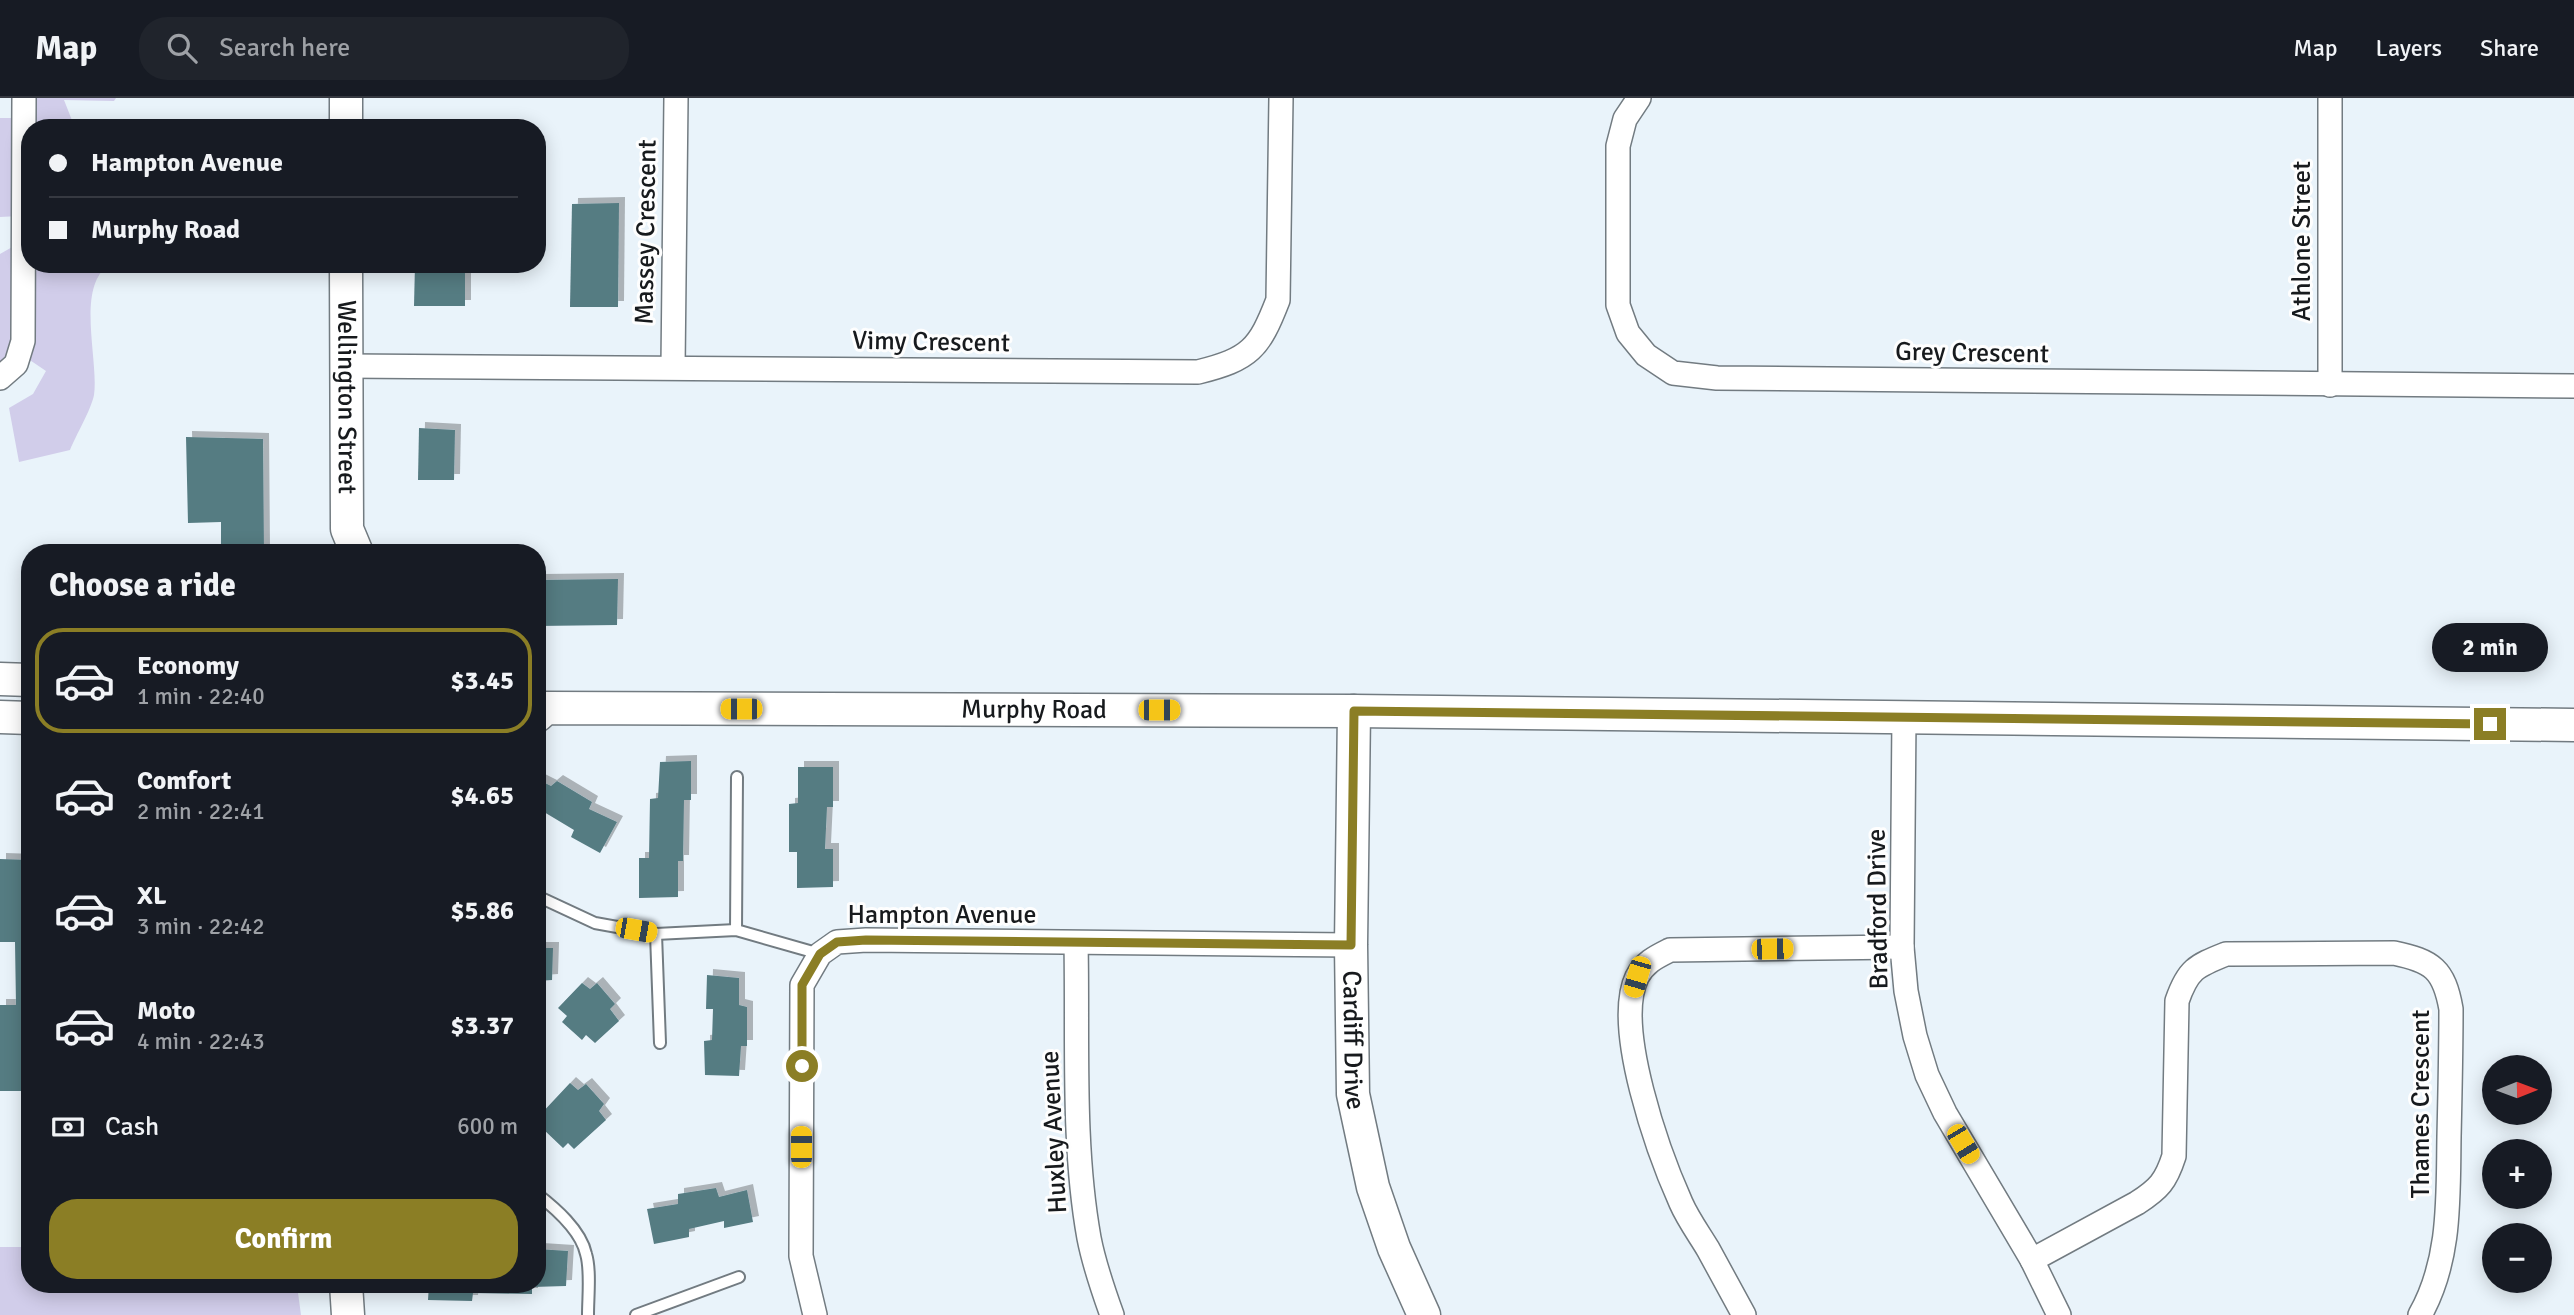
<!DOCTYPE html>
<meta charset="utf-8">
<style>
body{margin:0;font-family:Signika,sans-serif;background:#20242c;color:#f1f3f6;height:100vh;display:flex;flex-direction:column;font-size:26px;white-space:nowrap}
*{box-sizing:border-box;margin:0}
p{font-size:23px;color:#9ea1a6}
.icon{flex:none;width:38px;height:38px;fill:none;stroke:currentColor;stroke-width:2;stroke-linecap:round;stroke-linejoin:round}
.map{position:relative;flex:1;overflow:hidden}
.panel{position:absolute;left:21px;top:446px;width:525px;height:749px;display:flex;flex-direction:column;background:#171b24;border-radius:28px;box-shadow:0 4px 18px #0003}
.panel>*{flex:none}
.top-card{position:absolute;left:21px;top:21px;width:525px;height:154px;border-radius:28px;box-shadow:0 4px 18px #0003;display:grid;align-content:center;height:154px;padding:0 28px;background:#171b24}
.needle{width:46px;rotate:89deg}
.controls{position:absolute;left:2482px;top:957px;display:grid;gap:14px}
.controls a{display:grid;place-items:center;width:70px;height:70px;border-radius:50%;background:#171b24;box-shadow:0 4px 18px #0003;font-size:35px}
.end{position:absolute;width:32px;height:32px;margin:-16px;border:9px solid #8b7e25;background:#fff;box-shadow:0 0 0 4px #fff}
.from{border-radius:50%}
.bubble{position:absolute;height:49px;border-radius:24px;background:#171b24;box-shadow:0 4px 18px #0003;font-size:23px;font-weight:800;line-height:49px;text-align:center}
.car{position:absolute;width:21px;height:42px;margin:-21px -10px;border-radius:9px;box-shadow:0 0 5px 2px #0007;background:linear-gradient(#f5c518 24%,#345 0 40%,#f5c518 0 76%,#345 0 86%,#f5c518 0)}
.top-card b{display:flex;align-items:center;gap:24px;height:66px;font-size:26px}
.top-card b+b{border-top:2px solid #363941}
.top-card i{width:18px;height:18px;background:#f1f3f6}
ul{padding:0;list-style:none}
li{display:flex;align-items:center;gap:21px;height:105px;margin:0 14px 10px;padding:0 14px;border:4px solid transparent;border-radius:28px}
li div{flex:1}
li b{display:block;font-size:26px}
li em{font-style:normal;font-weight:800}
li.current{border-color:#8b7e25}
li>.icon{width:63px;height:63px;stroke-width:1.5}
h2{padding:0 28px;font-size:32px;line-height:84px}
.pay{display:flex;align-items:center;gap:18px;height:77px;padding:0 28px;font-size:26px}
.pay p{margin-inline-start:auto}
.button{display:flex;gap:14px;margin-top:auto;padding:14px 28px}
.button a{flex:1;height:80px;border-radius:28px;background:#8b7e25;color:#fff;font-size:28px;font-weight:800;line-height:80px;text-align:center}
header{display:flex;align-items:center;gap:42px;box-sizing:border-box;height:98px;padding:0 35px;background:#171b24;border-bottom:2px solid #363941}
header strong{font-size:33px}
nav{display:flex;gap:38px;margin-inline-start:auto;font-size:24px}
.search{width:490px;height:63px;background:#20242c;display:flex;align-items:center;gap:18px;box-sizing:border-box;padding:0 24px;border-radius:28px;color:#9ea1a6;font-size:26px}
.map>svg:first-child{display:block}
</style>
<header>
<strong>Map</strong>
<div class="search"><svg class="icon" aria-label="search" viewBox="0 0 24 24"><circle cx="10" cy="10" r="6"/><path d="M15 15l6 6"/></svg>Search here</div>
<nav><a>Map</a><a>Layers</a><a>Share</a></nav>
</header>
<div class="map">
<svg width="2574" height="1217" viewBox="0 0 2574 1217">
<defs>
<filter id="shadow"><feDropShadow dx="6" dy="-6" stdDeviation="0" flood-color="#0004"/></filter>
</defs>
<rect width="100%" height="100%" fill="#e9f3fa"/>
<g fill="#d1cdea">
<path d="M 16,0 L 116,0 L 114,3 L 64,2 L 75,30 L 30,30 L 19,118 L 0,119 L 0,20 L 13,20 Z"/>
<path d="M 14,148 L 30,166 L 110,166 C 75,188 99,262 94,297 C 91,312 76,337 70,352 L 19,364 L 9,310 L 33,296 L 46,273 L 15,252 L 0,275 L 0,156 Z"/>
<path d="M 0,1149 L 30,1149 L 30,1186 L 297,1187 L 301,1217 L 0,1217 Z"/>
</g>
<g fill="#557b82" filter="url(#shadow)">
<path d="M 619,105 L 618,209 L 570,209 L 572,106 Z"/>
<path d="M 415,166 L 465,166 L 465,208 L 414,208 Z"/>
<path d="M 419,330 L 455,332 L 454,382 L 418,382 Z"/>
<path d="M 186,339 L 263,341 L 264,455 L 221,455 L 221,424 L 188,425 Z"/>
<path d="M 618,481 L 617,527 L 537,528 L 537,482 Z"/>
<path d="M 691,663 L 691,702 L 684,702 L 683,763 L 678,763 L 678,799 L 639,800 L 639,760 L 649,760 L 650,701 L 658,700 L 660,664 Z"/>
<path d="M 798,669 L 833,669 L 833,709 L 827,709 L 825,751 L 833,751 L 833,789 L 797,790 L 797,754 L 789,754 L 789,706 L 798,705 Z"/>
<path d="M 537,681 L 551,688 L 557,683 L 592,704 L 589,711 L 617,724 L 600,755 L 571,739 L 574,732 L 544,714 L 539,721 L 537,720 Z"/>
<path d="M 0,761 L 30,762 L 30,1087 L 21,1087 L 23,993 L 0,993 L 0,907 L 16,907 L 15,844 L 0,844 Z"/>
<path d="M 537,850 L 553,850 L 552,882 L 537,883 Z"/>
<path d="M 707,877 L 739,880 L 739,907 L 747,909 L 747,948 L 741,948 L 739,978 L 705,977 L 704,943 L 712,942 L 713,911 L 706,911 Z"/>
<path d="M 582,885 L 590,891 L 597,885 L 615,906 L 610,911 L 619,923 L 595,945 L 586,937 L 582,942 L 562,924 L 567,918 L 558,910 Z"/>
<path d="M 570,985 L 578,992 L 586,986 L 604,1006 L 599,1013 L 606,1022 L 574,1051 L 568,1045 L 563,1050 L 542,1030 L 546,1024 L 540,1017 Z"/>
<path d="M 716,1090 L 719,1099 L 747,1092 L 753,1124 L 724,1130 L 724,1123 L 689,1131 L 689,1139 L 654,1146 L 647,1111 L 678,1106 L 678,1096 Z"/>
<path d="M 537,1151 L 568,1153 L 566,1188 L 532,1189 L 532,1196 L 473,1195 L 472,1203 L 428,1202 L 429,1186 L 537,1186 Z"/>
</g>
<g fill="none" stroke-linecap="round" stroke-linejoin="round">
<g stroke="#727b81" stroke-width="14">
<g id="lane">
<path d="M 537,798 L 595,825 L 656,836 L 736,832 L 820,856"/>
<path d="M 736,832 L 737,679"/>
<path d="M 656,836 L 660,945"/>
<path d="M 537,1096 C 555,1110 581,1132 586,1156 C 591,1172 588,1199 588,1217"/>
<path d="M 636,1217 L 739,1179"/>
</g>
</g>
<g stroke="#727b81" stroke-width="26">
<g id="street">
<path d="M 1639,0 L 1625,21 L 1618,48 L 1618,207 L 1628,235 L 1646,257 L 1673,275 L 1717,280 L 2574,288"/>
<path d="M 2330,0 L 2330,287"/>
<path d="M 346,268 L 1198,274 C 1250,261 1259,251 1278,202 L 1281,0"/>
<path d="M 673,269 L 676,0"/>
<path d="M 0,280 L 16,266 L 23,243 L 24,0"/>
<path d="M 1904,618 L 1902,849 L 1906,893 L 1915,938 L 1927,977 L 1945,1015 L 2032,1162 L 2059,1217"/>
<path d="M 1076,845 C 1078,941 1072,1046 1089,1140 C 1094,1166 1103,1192 1112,1217"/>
<path d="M 2032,1162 L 2137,1105 C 2159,1091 2166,1083 2174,1058 L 2177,903 C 2188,871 2196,868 2226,856 L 2394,855 C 2432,863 2444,871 2451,911 C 2451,954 2450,996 2449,1039 C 2448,1100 2451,1162 2420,1217"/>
<path d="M 815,1217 L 801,1158 L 802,887 L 820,856 L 837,844 L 866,842 L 1351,847"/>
<path d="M 1744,1217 C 1732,1195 1720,1173 1708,1151 C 1699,1136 1688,1121 1681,1105 C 1659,1056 1613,929 1637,879 C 1645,864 1656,859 1670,852 L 1902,849"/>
</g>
</g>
<g stroke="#727b81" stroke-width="35">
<g id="secondary">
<path d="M 346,30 L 346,0"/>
<path id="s1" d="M 346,166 L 347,431 L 357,455"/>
<path d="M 0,581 L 30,582"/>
<path id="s2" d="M 1354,613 L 1351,847 L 1353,996 L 1373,1089 L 1394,1150 L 1424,1217"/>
<path id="s3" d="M 537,618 L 546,610 L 1354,613 L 2574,627"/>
<path d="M 0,619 L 30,620"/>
<path d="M 346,1186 L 348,1217"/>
</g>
</g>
<use href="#lane" stroke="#fff" stroke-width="10"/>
<use href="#street" stroke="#fff" stroke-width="23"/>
<use href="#secondary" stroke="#fff" stroke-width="32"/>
</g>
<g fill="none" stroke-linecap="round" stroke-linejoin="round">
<path stroke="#8b7e25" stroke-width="9" d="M 802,968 L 802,887 L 820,856 L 837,844 L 866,842 L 1351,847 L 1354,613 L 2490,626"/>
</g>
<g text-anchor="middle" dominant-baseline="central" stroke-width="6" stroke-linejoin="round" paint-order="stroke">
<g font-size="26" fill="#171a1d" stroke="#fefefe">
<text transform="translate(646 134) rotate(-89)">Massey Crescent</text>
<text transform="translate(2302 143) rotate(-90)">Athlone Street</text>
<text transform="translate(931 244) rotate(1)">Vimy Crescent</text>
<text transform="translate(1972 255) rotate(1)">Grey Crescent</text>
<text stroke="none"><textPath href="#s1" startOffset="133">Wellington Street</textPath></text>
<text stroke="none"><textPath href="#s3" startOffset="500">Murphy Road</textPath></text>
<text transform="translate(1878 811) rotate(-91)">Bradford Drive</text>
<text x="942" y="817">Hampton Avenue</text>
<text stroke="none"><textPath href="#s2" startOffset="329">Cardiff Drive</textPath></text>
<text transform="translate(2421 1006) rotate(-90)">Thames Crescent</text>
<text transform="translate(1054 1034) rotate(-93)">Huxley Avenue</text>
</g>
</g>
</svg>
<div class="controls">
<a><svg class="needle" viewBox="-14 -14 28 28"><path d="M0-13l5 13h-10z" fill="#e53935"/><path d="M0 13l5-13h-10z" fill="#9ea1a6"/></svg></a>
<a>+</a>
<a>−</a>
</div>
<i class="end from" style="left:802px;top:968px"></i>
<i class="end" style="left:2490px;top:626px"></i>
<div class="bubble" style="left:2432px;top:525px;width:116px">2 min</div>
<i class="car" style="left:741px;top:611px;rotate:270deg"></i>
<i class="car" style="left:1159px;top:612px;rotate:90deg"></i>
<i class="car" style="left:636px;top:832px;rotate:100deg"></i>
<i class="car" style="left:1772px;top:851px;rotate:89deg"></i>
<i class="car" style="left:1637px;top:879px;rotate:196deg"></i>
<i class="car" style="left:1963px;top:1046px;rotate:149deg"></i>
<i class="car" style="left:801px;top:1049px;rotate:0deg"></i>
<div class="top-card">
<b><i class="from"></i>Hampton Avenue</b>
<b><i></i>Murphy Road</b>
</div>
<section class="panel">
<h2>Choose a ride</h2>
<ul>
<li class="current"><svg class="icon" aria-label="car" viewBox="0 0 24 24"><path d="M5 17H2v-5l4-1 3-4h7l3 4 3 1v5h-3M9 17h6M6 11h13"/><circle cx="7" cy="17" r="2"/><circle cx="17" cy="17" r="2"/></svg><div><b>Economy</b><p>1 min · 22:40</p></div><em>$3.45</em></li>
<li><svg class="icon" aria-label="car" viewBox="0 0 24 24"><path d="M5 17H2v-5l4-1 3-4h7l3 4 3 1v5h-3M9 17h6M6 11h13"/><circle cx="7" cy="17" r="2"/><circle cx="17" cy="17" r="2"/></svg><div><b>Comfort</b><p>2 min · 22:41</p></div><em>$4.65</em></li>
<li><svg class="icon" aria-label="car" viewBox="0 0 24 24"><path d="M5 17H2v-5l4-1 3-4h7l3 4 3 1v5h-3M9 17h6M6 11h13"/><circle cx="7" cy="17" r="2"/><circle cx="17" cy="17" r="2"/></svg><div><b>XL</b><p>3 min · 22:42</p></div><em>$5.86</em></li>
<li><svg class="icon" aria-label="car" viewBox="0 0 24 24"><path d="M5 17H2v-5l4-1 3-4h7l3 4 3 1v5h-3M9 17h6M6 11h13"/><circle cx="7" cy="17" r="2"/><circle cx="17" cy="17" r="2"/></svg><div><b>Moto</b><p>4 min · 22:43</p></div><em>$3.37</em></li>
</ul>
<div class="pay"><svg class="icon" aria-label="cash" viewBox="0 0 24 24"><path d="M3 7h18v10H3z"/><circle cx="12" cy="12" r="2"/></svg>Cash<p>600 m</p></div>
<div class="button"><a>Confirm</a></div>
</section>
</div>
